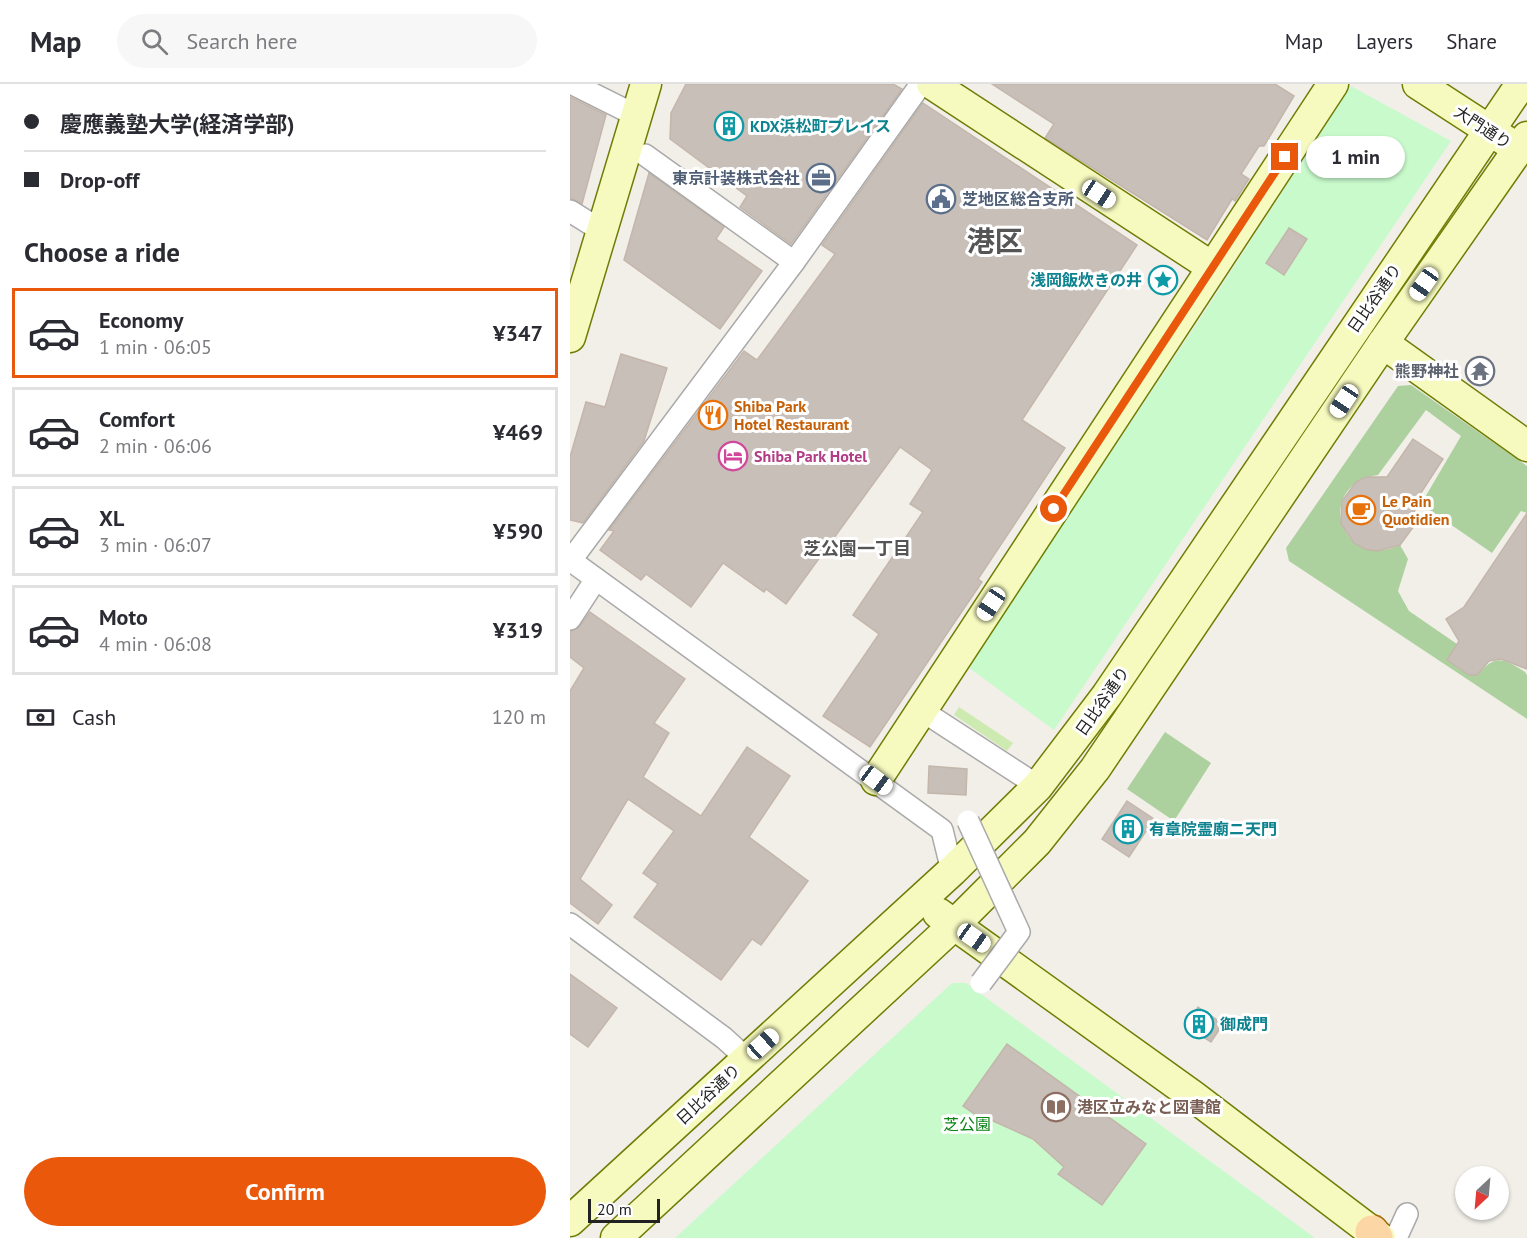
<!DOCTYPE html>
<meta charset="utf-8">
<style>
body{margin:0;font-family:"PT Sans","Noto Sans JP",sans-serif;background:#f7f7f7;color:#2b2b33;height:100vh;display:flex;flex-direction:column;font-size:22px;white-space:nowrap}
*{box-sizing:border-box;margin:0}
p{font-size:20px;color:#7c7c81}
.icon{flex:none;width:33px;height:33px;fill:none;stroke:currentColor;stroke-width:2;stroke-linecap:round;stroke-linejoin:round}
.map{position:relative;flex:1;overflow:hidden}
.sheet{display:flex;flex-direction:column;background:#fff;width:570px}
.sheet>*{flex:none}
.guide{display:grid;align-content:center;height:132px;padding:0 24px;background:#fff}
.needle{width:39px;rotate:206deg}
.controls{position:absolute;left:885px;top:1082px;display:grid;gap:12px}
.controls a{display:grid;place-items:center;width:54px;height:54px;border-radius:50%;background:#fff;box-shadow:0 2px 4px #0004;font-size:30px}
.scale{position:absolute;left:18px;bottom:15px;width:72px;box-sizing:border-box;padding-left:6px;border:3px solid #222;border-top:0;font-size:16px;line-height:21px;white-space:nowrap;color:#222;-webkit-text-stroke:4px #fff;paint-order:stroke}
.end{position:absolute;width:27px;height:27px;margin:-14px;border:8px solid #ea580c;background:#fff;box-shadow:0 0 0 3px #fff}
.from{border-radius:50%}
.bubble{position:absolute;height:42px;border-radius:21px;background:#fff;box-shadow:0 2px 4px #0004;font-size:20px;font-weight:800;line-height:42px;text-align:center}
.car{position:absolute;width:18px;height:36px;margin:-18px -9px;border-radius:8px;box-shadow:0 0 4px 2px #0007;background:linear-gradient(#fff 24%,#345 0 40%,#fff 0 76%,#345 0 86%,#fff 0)}
.guide b{display:flex;align-items:center;gap:21px;height:57px;font-size:22px}
.guide b+b{border-top:2px solid #e1e1e2}
.guide i{width:15px;height:15px;background:#2b2b33}
ul{padding:0;list-style:none}
li{display:flex;align-items:center;gap:18px;height:90px;margin:0 12px 9px;padding:0 12px;border:3px solid #e1e1e2;border-radius:0px}
li div{flex:1}
li b{display:block;font-size:22px}
li em{font-style:normal;font-weight:800}
li.active{border-color:#ea580c}
li>.icon{width:54px;height:54px;stroke-width:1.5}
h2{padding:0 24px;font-size:27px;line-height:72px}
.pay{display:flex;align-items:center;gap:15px;height:66px;padding:0 24px;font-size:22px}
.pay p{margin-inline-start:auto}
.primary-button{display:flex;gap:12px;margin-top:auto;padding:12px 24px}
.primary-button a{flex:1;height:69px;border-radius:36px;background:#ea580c;color:#fff;font-size:24px;font-weight:800;line-height:69px;text-align:center}
header{display:flex;align-items:center;gap:36px;box-sizing:border-box;height:84px;padding:0 30px;background:#fff;border-bottom:2px solid #e1e1e2}
header strong{font-size:28px}
nav{display:flex;gap:33px;margin-inline-start:auto;font-size:21px}
.search{width:420px;height:54px;background:#f7f7f7;display:flex;align-items:center;gap:15px;box-sizing:border-box;padding:0 21px;border-radius:33px;color:#7c7c81;font-size:22px}
main{display:flex;flex:1;min-height:0}
.map>svg:first-child{display:block}
</style>
<header>
<strong>Map</strong>
<div class="search"><svg class="icon" aria-label="search" viewBox="0 0 24 24"><circle cx="10" cy="10" r="6"/><path d="M15 15l6 6"/></svg>Search here</div>
<nav><a>Map</a><a>Layers</a><a>Share</a></nav>
</header>
<main>
<section class="sheet">
<div class="guide">
<b><i class="from"></i>慶應義塾大学(経済学部)</b>
<b><i></i>Drop-off</b>
</div>
<h2>Choose a ride</h2>
<ul>
<li class="active"><svg class="icon" aria-label="car" viewBox="0 0 24 24"><path d="M5 17H2v-5l4-1 3-4h7l3 4 3 1v5h-3M9 17h6M6 11h13"/><circle cx="7" cy="17" r="2"/><circle cx="17" cy="17" r="2"/></svg><div><b>Economy</b><p>1 min · 06:05</p></div><em>¥347</em></li>
<li><svg class="icon" aria-label="car" viewBox="0 0 24 24"><path d="M5 17H2v-5l4-1 3-4h7l3 4 3 1v5h-3M9 17h6M6 11h13"/><circle cx="7" cy="17" r="2"/><circle cx="17" cy="17" r="2"/></svg><div><b>Comfort</b><p>2 min · 06:06</p></div><em>¥469</em></li>
<li><svg class="icon" aria-label="car" viewBox="0 0 24 24"><path d="M5 17H2v-5l4-1 3-4h7l3 4 3 1v5h-3M9 17h6M6 11h13"/><circle cx="7" cy="17" r="2"/><circle cx="17" cy="17" r="2"/></svg><div><b>XL</b><p>3 min · 06:07</p></div><em>¥590</em></li>
<li><svg class="icon" aria-label="car" viewBox="0 0 24 24"><path d="M5 17H2v-5l4-1 3-4h7l3 4 3 1v5h-3M9 17h6M6 11h13"/><circle cx="7" cy="17" r="2"/><circle cx="17" cy="17" r="2"/></svg><div><b>Moto</b><p>4 min · 06:08</p></div><em>¥319</em></li>
</ul>
<div class="pay"><svg class="icon" aria-label="cash" viewBox="0 0 24 24"><path d="M3 7h18v10H3z"/><circle cx="12" cy="12" r="2"/></svg>Cash<p>120 m</p></div>
<div class="primary-button"><a>Confirm</a></div>
</section>
<div class="map">
<svg width="957" height="1154" viewBox="0 0 957 1154">
<rect width="100%" height="100%" fill="#f2efe9"/>
<path fill="#cdebb0" d="M 389,623 L 443,659 L 437,667 L 384,631 Z"/>
<g fill="#add19e">
<path d="M 841,301 L 957,382 L 957,429 L 951,427 L 922,469 L 851,420 L 891,352 L 856,326 L 808,391 C 743,401 770,488 830,461 L 838,475 L 828,507 L 839,527 L 887,560 L 907,591 C 926,570 932,574 955,588 L 957,591 L 957,635 L 719,477 L 716,464 L 828,302 Z"/>
<path d="M 595,648 L 641,679 L 604,737 L 557,705 Z"/>
</g>
<g fill="#c8facc">
<path d="M 781,2 L 881,57 L 484,646 L 398,583 L 637,224 Z"/>
<path d="M 382,899 L 396,899 L 745,1154 L 105,1154 Z"/>
</g>
<g fill="#c7bfb8" stroke="#c4b6ab" stroke-width="1.5">
<path d="M 116,0 L 323,0 L 332,5 L 221,160 L 170,123 L 177,112 L 100,55 L 101,29 Z"/>
<path d="M 422,0 L 705,0 L 724,12 L 694,62 L 689,62 L 671,90 L 679,95 L 665,117 L 662,115 L 637,156 L 475,54 L 484,40 Z"/>
<path d="M 0,13 L 36,31 L 12,120 L 0,114 Z"/>
<path d="M 353,19 L 567,161 L 452,336 L 495,364 L 408,495 L 412,498 L 300,663 L 253,632 L 309,550 L 283,531 L 353,428 L 340,420 L 362,386 L 330,363 L 216,520 L 196,505 L 194,508 L 153,479 L 121,523 L 76,490 L 71,496 L 30,466 L 44,447 L 39,446 L 174,267 L 187,276 L 265,170 L 252,161 Z"/>
<path d="M 79,89 L 154,143 L 146,155 L 192,187 L 150,245 L 54,176 Z"/>
<path d="M 719,144 L 737,155 L 714,191 L 696,179 Z"/>
<path d="M 51,270 L 97,284 L 74,357 L 13,439 L 0,436 L 0,373 L 16,318 L 35,323 Z"/>
<path d="M 843,355 L 873,375 L 845,418 L 844,442 L 830,461 L 807,467 L 795,465 L 784,459 L 771,440 L 772,417 L 786,398 L 796,393 L 817,393 Z"/>
<path d="M 957,429 L 957,585 L 931,575 L 919,577 L 907,591 L 899,591 L 877,576 L 889,557 L 876,535 L 894,523 Z"/>
<path d="M 20,528 L 115,595 L 84,639 L 99,649 L 73,693 L 131,732 L 177,663 L 220,692 L 179,753 L 238,797 L 191,861 L 182,855 L 151,896 L 64,833 L 88,800 L 73,789 L 104,747 L 58,715 L 10,795 L 42,821 L 28,840 L 0,819 L 0,607 L 14,584 L 0,573 L 0,548 L 10,542 Z"/>
<path d="M 359,682 L 397,685 L 396,711 L 358,709 Z"/>
<path d="M 557,717 L 584,735 L 559,773 L 532,755 Z"/>
<path d="M 0,890 L 47,924 L 18,963 L 0,950 Z"/>
<path d="M 628,923 L 653,940 L 641,958 L 616,942 Z"/>
<path d="M 437,960 L 576,1060 L 532,1121 L 488,1090 L 494,1083 L 463,1055 L 421,1036 L 419,1040 L 393,1022 Z"/>
</g>
<g fill="none" stroke-linecap="round" stroke-linejoin="round">
<g stroke="#a9a9a9" stroke-width="24">
<g id="street">
<path d="M 3,0 L 67,32"/>
<path d="M 75,71 L 224,178"/>
<path d="M 0,127 L 32,147"/>
<path d="M 0,476 L 372,746 L 382,787"/>
<path d="M 1,476 L 224,178 L 351,0"/>
<path d="M 0,535 L 26,495"/>
<path d="M 351,626 L 468,702"/>
<path d="M 0,840 L 154,954 L 177,975"/>
<path d="M 826,1154 L 837,1130"/>
</g>
</g>
<g stroke="#707d05" stroke-width="33">
<g id="secondary">
<path d="M 362,0 L 642,183"/>
<path d="M 848,0 L 936,57"/>
<path d="M 0,253 L 76,0"/>
<path d="M 813,259 L 957,362"/>
<path d="M 306,696 L 763,0"/>
<path d="M 368,829 L 623,1012 L 810,1154"/>
<path d="M 0,1137 L 382,787 L 468,702 L 537,611 L 951,0"/>
<path d="M 46,1154 L 385,840 L 467,758 L 525,685 L 813,259 L 957,53"/>
</g>
</g>
<g stroke="#a06b00" stroke-width="36">
<path id="primary" d="M 802,1148 L 806,1154"/>
</g>
<use href="#street" stroke="#fff" stroke-width="21"/>
<use href="#secondary" stroke="#f7fabf" stroke-width="30"/>
<use href="#primary" stroke="#fcd6a4" stroke-width="33"/>
<g stroke="#a9a9a9" stroke-width="24" stroke-linecap="butt">
<path id="street-bridge" d="M 398,737 L 449,848 L 411,899"/>
</g>
<use href="#street-bridge" stroke="#fff" stroke-width="21"/>
</g>
<g fill="none" stroke-linecap="round" stroke-linejoin="round">
<path stroke="#ea580c" stroke-width="8" d="M 484,425 L 715,73"/>
</g>
<defs>
<g id="building-ring" transform="scale(1.5)"><circle r="9.5" fill="#fff" stroke="#0f9aa8" stroke-width="1.5"/><path d="M-4-6H4V6H1V3H-1V6H-4ZM-2.5-4.3h1.7v1.8h-1.7ZM.8-4.3h1.7v1.8H.8ZM-2.5-1h1.7V.8h-1.7ZM.8-1h1.7V.8H.8Z" fill="#0f9aa8"/></g>
<g id="office-ring" transform="scale(1.5)"><circle r="9.5" fill="#fff" stroke="#5c6f8a" stroke-width="1.5"/><path d="M-6-3h4V-5.5h4V-3h4V5H-6ZM-1-4.5V-3h2v-1.5ZM-6 0V1H6V0Z" fill="#5c6f8a"/></g>
<g id="civic-ring" transform="scale(1.5)"><circle r="9.5" fill="#fff" stroke="#5c6f8a" stroke-width="1.5"/><path d="M-.6-6.5H3V-4.5H.6V-3L4-1V1h2V6H-6V1h2V-1L-.6-3ZM-1.2 2.5V6h2.4V2.5Z" fill="#5c6f8a"/></g>
<g id="sight-ring" transform="scale(1.5)"><circle r="9.5" fill="#fff" stroke="#0f9aa8" stroke-width="1.5"/><path d="M0-6L1.8-2.2L6-1.7L2.9 1.2L3.7 5.4L0 3.3L-3.7 5.4L-2.9 1.2L-6-1.7L-1.8-2.2Z" fill="#0f9aa8"/></g>
<g id="temple-ring" transform="scale(1.5)"><circle r="9.5" fill="#fff" stroke="#6b7280" stroke-width="1.5"/><path d="M0-6L5-2H3V0L6.5 2.5H4V6H1.5V3h-3V6H-4V2.5H-6.5L-3 0V-2H-5Z" fill="#6b7280"/></g>
<g id="restaurant-ring" transform="scale(1.5)"><circle r="9.5" fill="#fff" stroke="#e8710a" stroke-width="1.5"/><path d="M-5-6h1v4h1v-4h1v4h1v-4h1v5L-1.5 .5V6h-2V.5L-5-1ZM5-6V6H3V1.5H1.5Q1.5-4 5-6Z" fill="#e8710a"/></g>
<g id="hotel-ring" transform="scale(1.5)"><circle r="9.5" fill="#fff" stroke="#d1479c" stroke-width="1.5"/><path d="M-6-4.5h1.5V1H6V5H4.5V3h-9V5H-6ZM-4 0a1.8 1.8 0 1 1 3.6 0ZM.5 0V-2.5h3Q6-2.5 6 0Z" fill="#d1479c"/></g>
<g id="cafe-ring" transform="scale(1.5)"><circle r="9.5" fill="#fff" stroke="#e8710a" stroke-width="1.5"/><path d="M-5.5-4.5H6V0H3Q3 3.5 0 3.5H-2.5Q-5.5 3.5-5.5 0ZM3-3.2v2h1.7v-2ZM-6 4.5H4V6H-6Z" fill="#e8710a"/></g>
<g id="library-ring" transform="scale(1.5)"><circle r="9.5" fill="#fff" stroke="#8d6e63" stroke-width="1.5"/><path d="M-6-4Q-3-5.5-.7-3.5V5Q-3 3-6 4ZM6-4Q3-5.5 .7-3.5V5Q3 3 6 4Z" fill="#8d6e63"/></g>
</defs>
<g fill-rule="evenodd">
<use href="#building-ring" x="159" y="42"/>
<use href="#office-ring" x="251" y="94"/>
<use href="#civic-ring" x="371" y="115"/>
<use href="#sight-ring" x="593" y="196"/>
<use href="#temple-ring" x="910" y="287"/>
<use href="#restaurant-ring" x="143" y="331"/>
<use href="#hotel-ring" x="163" y="372"/>
<use href="#cafe-ring" x="791" y="426"/>
<use href="#building-ring" x="558" y="745"/>
<use href="#building-ring" x="629" y="940"/>
<use href="#library-ring" x="486" y="1023"/>
</g>
<g text-anchor="middle" dominant-baseline="central" stroke-width="6" stroke-linejoin="round" paint-order="stroke">
<g font-size="16" font-weight="bold" fill="#0d838f" stroke="#fff" text-anchor="start">
<text x="180" y="42">KDX浜松町プレイス</text>
<text x="572" y="196" text-anchor="end">浅岡飯炊きの井</text>
<text x="579" y="745">有章院霊廟ニ天門</text>
<text x="650" y="940">御成門</text>
</g>
<g font-size="16" fill="#222" stroke="#fff">
<text transform="translate(913 43) rotate(33)">大門通り</text>
<text transform="translate(804 214) rotate(-55)">日比谷通り</text>
<text transform="translate(532 617) rotate(-55)">日比谷通り</text>
<text transform="translate(138 1010) rotate(-43)">日比谷通り</text>
</g>
<g font-size="16" font-weight="bold" fill="#4e5e75" stroke="#fff" text-anchor="end">
<text x="230" y="94">東京計装株式会社</text>
<text x="392" y="115" text-anchor="start">芝地区総合支所</text>
</g>
<g font-size="16" font-weight="bold" fill="#5b616d" stroke="#fff" text-anchor="end">
<text x="889" y="287">熊野神社</text>
</g>
<g font-size="16" font-weight="bold" fill="#c56008" stroke="#fff" text-anchor="start">
<text x="164" y="322">Shiba Park<tspan x="164" dy="18">Hotel Restaurant</tspan></text>
<text x="812" y="417">Le Pain<tspan x="812" dy="18">Quotidien</tspan></text>
</g>
<g font-size="16" font-weight="bold" fill="#b23c85" stroke="#fff" text-anchor="start">
<text x="184" y="372">Shiba Park Hotel</text>
</g>
<g font-size="16" font-weight="bold" fill="#785e54" stroke="#fff" text-anchor="start">
<text x="507" y="1023">港区立みなと図書館</text>
</g>
<g font-size="16" fill="#0c8416" stroke="#fff">
<text x="397" y="1040">芝公園</text>
</g>
<g font-size="18" font-weight="bold" fill="#555" stroke="#fff">
<text x="287" y="464">芝公園一丁目</text>
</g>
<g font-size="28" font-weight="bold" fill="#555" stroke="#fff">
<text x="425" y="156">港区</text>
</g>
</g>
</svg>
<div class="controls">
<a><svg class="needle" viewBox="-14 -14 28 28"><path d="M0-13l5 13h-10z" fill="#e53935"/><path d="M0 13l5-13h-10z" fill="#7c7c81"/></svg></a>
</div>
<div class="scale">20 m</div>
<i class="end from" style="left:484px;top:425px"></i>
<i class="end" style="left:715px;top:73px"></i>
<div class="bubble" style="left:736px;top:52px;width:99px">1 min</div>
<i class="car" style="left:529px;top:110px;rotate:123deg"></i>
<i class="car" style="left:854px;top:200px;rotate:215deg"></i>
<i class="car" style="left:774px;top:317px;rotate:214deg"></i>
<i class="car" style="left:421px;top:520px;rotate:214deg"></i>
<i class="car" style="left:306px;top:696px;rotate:127deg"></i>
<i class="car" style="left:404px;top:854px;rotate:125deg"></i>
<i class="car" style="left:193px;top:960px;rotate:48deg"></i>
</div>
</main>
